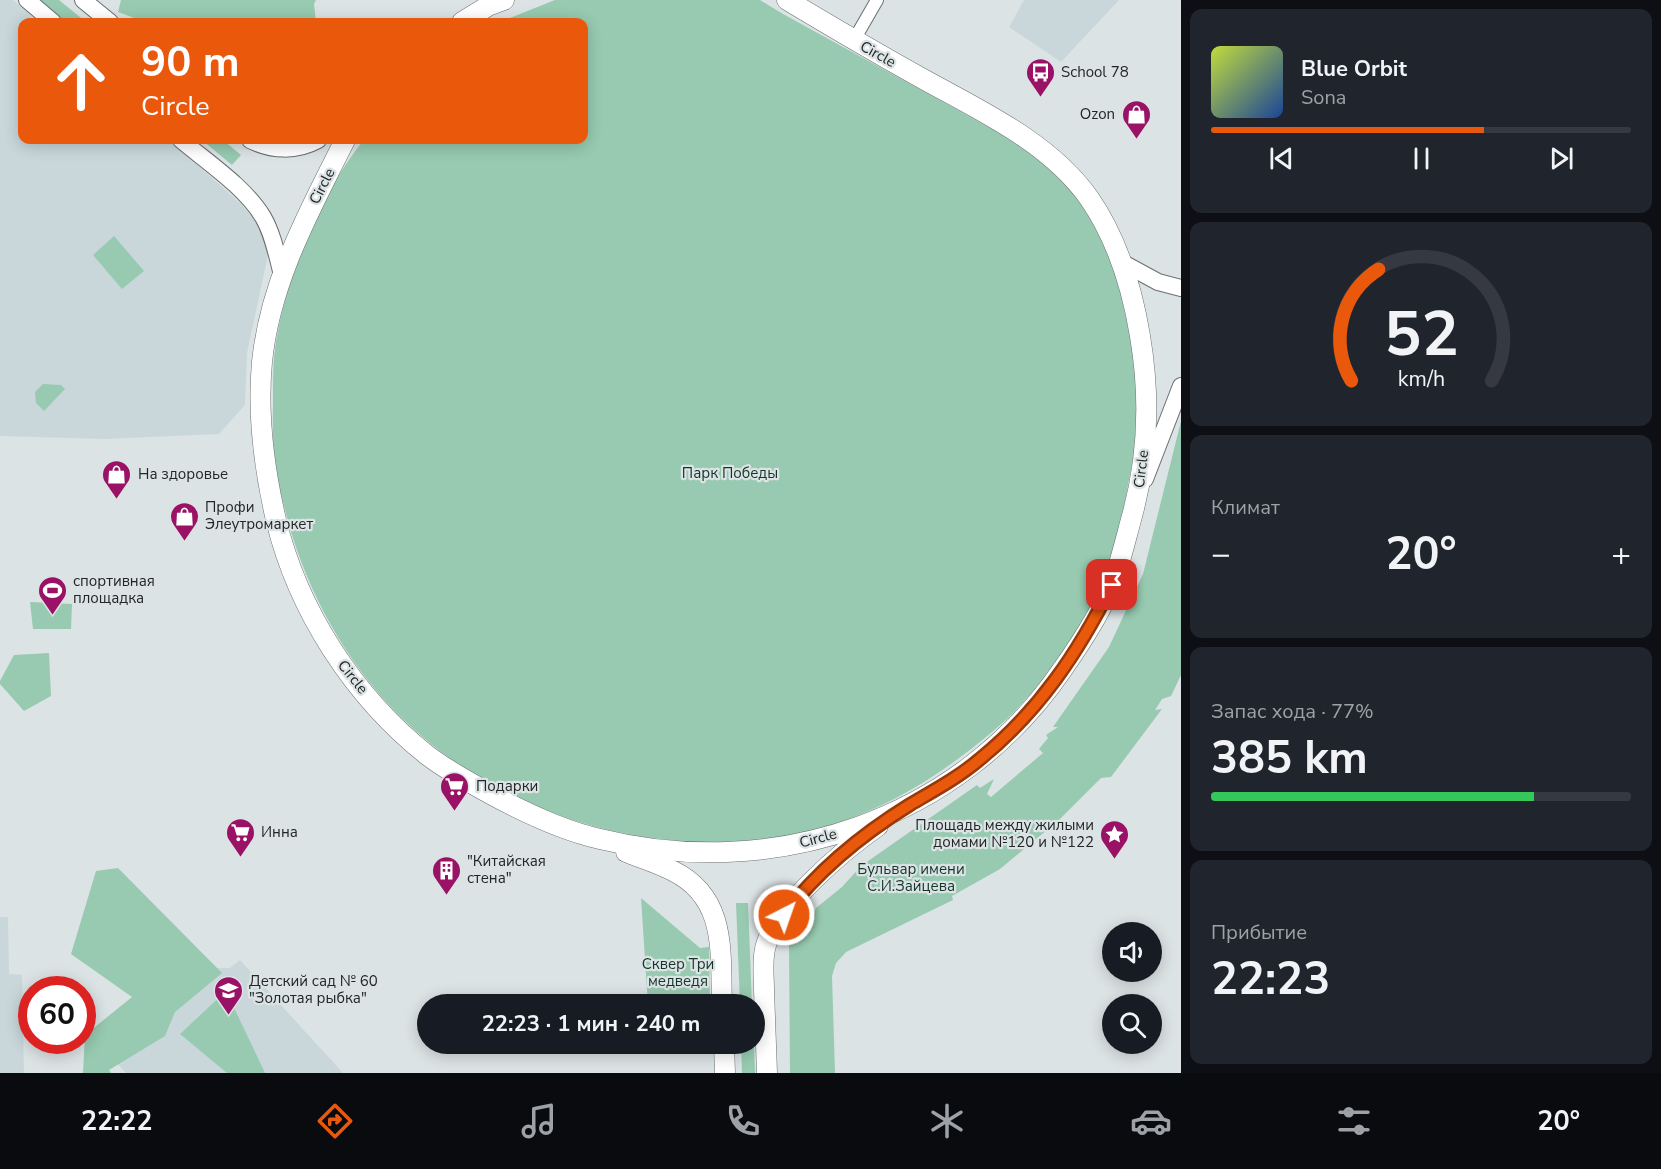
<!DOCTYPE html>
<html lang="ru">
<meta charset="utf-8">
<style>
:root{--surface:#171b24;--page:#20242c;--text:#f1f3f6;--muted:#9ea1a6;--line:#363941;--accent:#ea580c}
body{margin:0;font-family:"Nunito Sans",sans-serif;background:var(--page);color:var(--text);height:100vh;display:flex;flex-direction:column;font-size:22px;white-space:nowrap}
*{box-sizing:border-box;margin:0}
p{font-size:20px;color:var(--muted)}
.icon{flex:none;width:33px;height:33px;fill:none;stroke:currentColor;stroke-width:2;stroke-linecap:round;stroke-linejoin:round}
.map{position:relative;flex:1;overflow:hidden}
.sheet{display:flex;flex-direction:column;gap:9px;padding:9px;background:#0d0f14;width:480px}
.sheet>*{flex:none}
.banner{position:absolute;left:18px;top:18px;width:570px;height:126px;border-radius:12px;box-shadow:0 3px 15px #0003;background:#ea580c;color:#fff;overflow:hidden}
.controls{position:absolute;left:1102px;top:922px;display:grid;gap:12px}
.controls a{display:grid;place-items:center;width:60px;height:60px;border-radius:50%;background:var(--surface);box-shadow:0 3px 15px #0003;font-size:30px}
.speed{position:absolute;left:18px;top:976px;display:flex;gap:12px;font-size:30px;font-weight:700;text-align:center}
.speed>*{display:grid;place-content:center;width:78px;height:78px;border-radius:50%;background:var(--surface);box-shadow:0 3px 15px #0003;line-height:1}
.speed .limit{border:9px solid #d22;background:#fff;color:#111}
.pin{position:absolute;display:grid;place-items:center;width:51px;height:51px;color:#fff;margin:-26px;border-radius:12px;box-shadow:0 3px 9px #0006}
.me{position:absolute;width:66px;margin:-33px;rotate:41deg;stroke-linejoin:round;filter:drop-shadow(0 0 4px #0008)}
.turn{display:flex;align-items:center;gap:21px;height:126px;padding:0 24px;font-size:27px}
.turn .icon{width:78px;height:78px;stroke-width:2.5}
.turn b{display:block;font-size:42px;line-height:51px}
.big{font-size:45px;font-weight:700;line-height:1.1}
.sheet .card{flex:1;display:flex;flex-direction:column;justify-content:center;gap:9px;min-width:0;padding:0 21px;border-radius:12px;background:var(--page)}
.sheet .dial{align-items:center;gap:0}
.dial svg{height:156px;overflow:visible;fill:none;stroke:var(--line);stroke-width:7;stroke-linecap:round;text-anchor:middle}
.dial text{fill:var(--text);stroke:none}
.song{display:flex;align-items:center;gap:18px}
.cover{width:72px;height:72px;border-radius:9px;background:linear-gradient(135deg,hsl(70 70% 55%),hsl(220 70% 35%))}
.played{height:6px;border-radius:3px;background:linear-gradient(90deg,var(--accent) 65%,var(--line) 65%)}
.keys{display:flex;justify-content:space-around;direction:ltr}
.heat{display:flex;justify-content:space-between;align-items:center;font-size:33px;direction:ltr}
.charge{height:9px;border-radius:4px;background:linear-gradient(90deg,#34c759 77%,var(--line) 0)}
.trip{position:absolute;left:417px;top:994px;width:348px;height:60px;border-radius:30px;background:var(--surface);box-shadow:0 3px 15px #0003;font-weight:700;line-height:60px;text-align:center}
.tabs{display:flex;height:96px;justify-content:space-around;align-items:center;background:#090b0e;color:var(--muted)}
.tabs .icon{width:42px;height:42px}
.tabs .selected{color:var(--accent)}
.tabs b{font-size:27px;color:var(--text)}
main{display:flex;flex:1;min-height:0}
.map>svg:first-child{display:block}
.built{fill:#c9d7db}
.green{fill:#97cab0}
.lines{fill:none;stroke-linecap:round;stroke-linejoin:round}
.street-casing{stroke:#6a6f71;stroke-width:14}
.secondary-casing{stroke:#6a6f71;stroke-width:18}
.primary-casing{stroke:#6a6f71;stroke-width:21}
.street{stroke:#fff;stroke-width:12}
.secondary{stroke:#fff;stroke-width:16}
.primary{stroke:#fff;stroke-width:20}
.route-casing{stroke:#983908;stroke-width:15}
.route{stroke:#ea580c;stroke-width:10}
.labels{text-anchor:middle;stroke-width:4.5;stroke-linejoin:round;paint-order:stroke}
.street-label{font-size:15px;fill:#232626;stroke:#dce3e5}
.poi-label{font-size:15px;fill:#232626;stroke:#dce3e5;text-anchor:start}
.park-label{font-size:15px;fill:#133627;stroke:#dce3e5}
</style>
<main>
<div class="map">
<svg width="1181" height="1073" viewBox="0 0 1181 1073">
<rect width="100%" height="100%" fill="#dce3e5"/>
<!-- built -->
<g class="built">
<path d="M0,0H13L38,22H22V140H170L241,204L253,218L264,237L268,255L247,353L245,405L219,434L105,439L0,436Z"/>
<path d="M1024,0H1119L1061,62L1009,27Z"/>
<path d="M0,917H8L9,974L22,975L24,1073H0Z"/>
<path d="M240,960L343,1073H126L115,1061L216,968H230Z"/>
</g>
<!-- green -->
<g class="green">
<path d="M38,0H59L86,22H64Z"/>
<path d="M121,0H316L314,4L316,22H145L118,12Z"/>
<path d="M555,0H760L783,14L994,130C1030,152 1066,179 1090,215C1112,248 1120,289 1128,327C1132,346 1136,366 1137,386C1138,403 1136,419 1136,436C1135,452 1131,469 1128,485C1124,507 1120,531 1113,553C1091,618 1044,689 992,732C933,782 867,821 791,835C648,862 490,812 390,706C338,650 302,580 284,506C281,493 277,480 275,467C272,444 273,421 273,398C273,384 273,371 274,358C281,287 319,194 364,140H584V22H500Z"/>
<path d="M202,140H223L241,155L232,165Z"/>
<path d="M114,236L144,271L122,289L93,255Z"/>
<path d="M43,384L61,385L65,389L44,411L36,403L35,392Z"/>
<path d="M1181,421V675L1171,696L1162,699L1155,710L1162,709L1111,777L1101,778L1059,820L1000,869L952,896L953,900L846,952L836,963L832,976L835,1073H790L789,945L812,919L816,908L842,887L861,866L977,785L980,788L994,779L987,794L991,797L1043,753L1039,749L1048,738L1046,735L1058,727H1053L1109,647L1143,574Z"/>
<path d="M30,602L72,604L71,629H33Z"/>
<path d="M49,653L51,696L24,711L0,684V681L14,655Z"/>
<path d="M118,868L222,973L175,1012L165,1036L109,1070L111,1073H83L85,1035L132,997L71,954L96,871Z"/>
<path d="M641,898L700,948L709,947L710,1005H648Z"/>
<path d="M736,903H748L752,1005H740Z"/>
<path d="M226,991L265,1073H227L180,1034Z"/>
<path d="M741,1044H754L755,1073H742Z"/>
</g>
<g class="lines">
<defs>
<path id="street" d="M854,40L877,0"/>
<g id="secondary">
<path d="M27,0L53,22"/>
<path d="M83,0L110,22"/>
<path d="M181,140C207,162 245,187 263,217C273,234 277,256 282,275"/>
<path d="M250,140C272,151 296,152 318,140"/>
<path d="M1123,263L1158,282L1181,288"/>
<path d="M1145,479L1181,386"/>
</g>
<g id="primary">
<path d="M462,22L488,6L504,0"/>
<path d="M345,140C310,210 270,281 262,362C257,415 264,468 276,520C298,611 354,697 427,755C445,769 465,780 485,791C521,811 560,830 600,839C775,882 959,820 1062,670C1081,643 1101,613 1113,582C1121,560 1126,538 1132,516C1148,458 1150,395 1140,336C1132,287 1118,240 1089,198C1050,143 983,112 925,80C878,54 832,27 787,0"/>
<path d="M626,852C641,858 658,863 673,871C728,898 720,954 722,1005"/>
<path d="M724,1044L725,1073"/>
<path d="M767,1073C766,1045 765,1018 764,990C764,977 762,962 765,949C773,909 845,849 878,826"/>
</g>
</defs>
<!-- street casing -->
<use href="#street" class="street-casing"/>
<!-- secondary casing -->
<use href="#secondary" class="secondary-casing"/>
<!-- primary casing -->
<use href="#primary" class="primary-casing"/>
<!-- street -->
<use href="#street" class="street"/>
<!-- secondary -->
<use href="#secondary" class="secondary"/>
<!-- primary -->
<use href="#primary" class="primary"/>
</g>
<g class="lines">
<defs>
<path id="route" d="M784,915C818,870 864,833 911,804C935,790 959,777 980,759C1039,711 1078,653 1112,585"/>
</defs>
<!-- route casing -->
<use href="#route" class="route-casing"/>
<!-- route -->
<use href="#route" class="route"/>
</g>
<!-- icons -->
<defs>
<symbol id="bus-pin" viewBox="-11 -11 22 30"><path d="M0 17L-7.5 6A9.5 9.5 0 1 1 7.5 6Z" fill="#9a1265" stroke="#dce3e5"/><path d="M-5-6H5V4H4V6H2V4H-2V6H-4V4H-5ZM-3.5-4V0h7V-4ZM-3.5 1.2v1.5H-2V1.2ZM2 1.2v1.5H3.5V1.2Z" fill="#fff"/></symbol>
<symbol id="shop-pin" viewBox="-11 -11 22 30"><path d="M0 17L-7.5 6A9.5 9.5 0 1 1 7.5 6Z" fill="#9a1265" stroke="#dce3e5"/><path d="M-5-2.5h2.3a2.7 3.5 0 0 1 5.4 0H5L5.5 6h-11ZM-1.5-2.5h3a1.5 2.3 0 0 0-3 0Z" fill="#fff"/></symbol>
<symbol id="stadium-pin" viewBox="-11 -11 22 30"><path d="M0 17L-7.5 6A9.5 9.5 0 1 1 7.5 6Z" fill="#9a1265" stroke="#dce3e5"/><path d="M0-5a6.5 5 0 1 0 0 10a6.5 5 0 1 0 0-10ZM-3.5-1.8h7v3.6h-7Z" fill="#fff"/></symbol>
<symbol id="supermarket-pin" viewBox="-11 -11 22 30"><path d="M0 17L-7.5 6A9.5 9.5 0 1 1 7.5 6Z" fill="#9a1265" stroke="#dce3e5"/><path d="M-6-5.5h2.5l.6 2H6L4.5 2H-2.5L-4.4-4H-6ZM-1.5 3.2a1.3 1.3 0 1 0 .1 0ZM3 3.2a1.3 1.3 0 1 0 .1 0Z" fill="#fff"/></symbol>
<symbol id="sight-pin" viewBox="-11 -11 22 30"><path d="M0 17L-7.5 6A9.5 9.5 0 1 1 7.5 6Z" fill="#9a1265" stroke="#dce3e5"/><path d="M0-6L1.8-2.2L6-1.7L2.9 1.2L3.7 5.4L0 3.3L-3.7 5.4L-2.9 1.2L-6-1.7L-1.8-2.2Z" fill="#fff"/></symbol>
<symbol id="building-pin" viewBox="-11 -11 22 30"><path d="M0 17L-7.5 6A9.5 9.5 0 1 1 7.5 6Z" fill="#9a1265" stroke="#dce3e5"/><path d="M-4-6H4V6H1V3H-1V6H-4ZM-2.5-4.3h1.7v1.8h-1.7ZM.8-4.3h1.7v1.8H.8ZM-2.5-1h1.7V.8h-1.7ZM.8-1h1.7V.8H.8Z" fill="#fff"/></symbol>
<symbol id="school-pin" viewBox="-11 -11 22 30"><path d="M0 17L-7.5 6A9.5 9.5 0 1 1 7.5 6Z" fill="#9a1265" stroke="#dce3e5"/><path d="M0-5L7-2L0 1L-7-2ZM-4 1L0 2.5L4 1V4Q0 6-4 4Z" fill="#fff"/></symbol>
</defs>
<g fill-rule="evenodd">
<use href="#bus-pin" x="1024" y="56" width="33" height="45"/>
<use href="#shop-pin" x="1120" y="98" width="33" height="45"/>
<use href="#shop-pin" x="100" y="458" width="33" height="45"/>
<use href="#shop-pin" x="168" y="500" width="33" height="45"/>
<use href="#stadium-pin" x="36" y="574" width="33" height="45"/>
<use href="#supermarket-pin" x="438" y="770" width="33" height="45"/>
<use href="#supermarket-pin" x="224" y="816" width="33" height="45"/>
<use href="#sight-pin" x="1098" y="818" width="33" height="45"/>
<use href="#building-pin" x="430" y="854" width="33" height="45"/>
<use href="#school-pin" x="212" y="974" width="33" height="45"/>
</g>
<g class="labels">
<!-- street labels -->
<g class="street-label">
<text transform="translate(878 54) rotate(29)" y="5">Circle</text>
<text transform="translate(322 186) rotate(-63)" y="5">Circle</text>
<text transform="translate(1141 469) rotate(-83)" y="5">Circle</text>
<text transform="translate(353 677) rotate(51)" y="5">Circle</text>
<text transform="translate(818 838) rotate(-15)" y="5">Circle</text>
</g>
<!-- poi labels -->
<g class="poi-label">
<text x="1061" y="77">School 78</text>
<text x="1115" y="119" text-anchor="end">Ozon</text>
<text x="138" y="479">На здоровье</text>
<text x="205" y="512">Профи<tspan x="205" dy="17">Элеутромаркет</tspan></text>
<text x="73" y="586">спортивная<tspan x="73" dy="17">площадка</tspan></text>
<text x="476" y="791">Подарки</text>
<text x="1094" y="830" text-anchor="end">Площадь между жилыми<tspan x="1094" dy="17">домами №120 и №122</tspan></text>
<text x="261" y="837">Инна</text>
<text x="467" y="866">"Китайская<tspan x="467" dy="17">стена"</tspan></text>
<text x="249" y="986">Детский сад № 60<tspan x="249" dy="17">"Золотая рыбка"</tspan></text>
</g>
<!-- park labels -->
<g class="park-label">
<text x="730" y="478">Парк Победы</text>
<text x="911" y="874">Бульвар имени<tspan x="911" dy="17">С.И.Зайцева</tspan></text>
<text x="678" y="969">Сквер Три<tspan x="678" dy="17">медведя</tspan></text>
</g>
</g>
</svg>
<div class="controls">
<a><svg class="icon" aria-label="sound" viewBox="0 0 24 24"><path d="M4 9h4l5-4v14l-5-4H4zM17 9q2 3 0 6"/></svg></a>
<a><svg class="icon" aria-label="search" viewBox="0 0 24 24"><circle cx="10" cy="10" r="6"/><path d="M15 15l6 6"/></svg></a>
</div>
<div class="speed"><div class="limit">60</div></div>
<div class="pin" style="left:1112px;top:585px;background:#d93025"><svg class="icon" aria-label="arrive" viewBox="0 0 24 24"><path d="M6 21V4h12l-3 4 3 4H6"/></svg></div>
<svg class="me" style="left:784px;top:915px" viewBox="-20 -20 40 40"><circle r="17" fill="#ea580c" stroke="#fff" stroke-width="3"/><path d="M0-11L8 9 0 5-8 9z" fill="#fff"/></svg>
<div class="trip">22:23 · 1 мин · 240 m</div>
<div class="banner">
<div class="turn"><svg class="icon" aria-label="ahead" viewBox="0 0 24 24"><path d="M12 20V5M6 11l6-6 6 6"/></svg><div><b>90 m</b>Circle</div></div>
</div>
</div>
<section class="sheet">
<div class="card">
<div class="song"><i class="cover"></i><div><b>Blue Orbit</b><p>Sona</p></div></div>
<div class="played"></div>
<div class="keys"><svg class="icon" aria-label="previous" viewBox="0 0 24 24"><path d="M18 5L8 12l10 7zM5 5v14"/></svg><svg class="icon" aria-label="pause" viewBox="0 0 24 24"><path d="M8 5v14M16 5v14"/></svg><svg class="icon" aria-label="next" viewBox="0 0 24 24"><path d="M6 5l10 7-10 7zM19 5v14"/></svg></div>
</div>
<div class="card dial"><svg viewBox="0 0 100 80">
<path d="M14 69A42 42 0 1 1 86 69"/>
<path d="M14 69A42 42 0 0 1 28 12" stroke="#ea580c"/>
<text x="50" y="56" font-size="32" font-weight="700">52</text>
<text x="50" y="72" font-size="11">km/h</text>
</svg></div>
<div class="card"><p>Климат</p>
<div class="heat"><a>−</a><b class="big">20°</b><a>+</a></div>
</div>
<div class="card"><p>Запас хода · 77%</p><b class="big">385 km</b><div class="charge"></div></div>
<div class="card"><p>Прибытие</p><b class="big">22:23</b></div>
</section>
</main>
<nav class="tabs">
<b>22:22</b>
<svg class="icon selected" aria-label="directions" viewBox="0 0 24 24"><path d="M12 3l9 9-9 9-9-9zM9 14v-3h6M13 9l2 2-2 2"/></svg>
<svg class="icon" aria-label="music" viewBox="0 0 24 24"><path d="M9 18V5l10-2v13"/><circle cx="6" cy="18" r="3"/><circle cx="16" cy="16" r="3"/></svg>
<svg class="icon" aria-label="phone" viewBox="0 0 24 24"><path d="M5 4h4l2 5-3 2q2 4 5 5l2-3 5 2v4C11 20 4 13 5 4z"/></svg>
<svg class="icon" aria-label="climate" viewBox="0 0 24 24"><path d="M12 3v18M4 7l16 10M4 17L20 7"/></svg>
<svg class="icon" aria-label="car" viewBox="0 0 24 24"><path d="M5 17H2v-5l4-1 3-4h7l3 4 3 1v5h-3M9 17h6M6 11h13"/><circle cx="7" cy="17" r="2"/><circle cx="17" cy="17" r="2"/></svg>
<svg class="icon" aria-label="filters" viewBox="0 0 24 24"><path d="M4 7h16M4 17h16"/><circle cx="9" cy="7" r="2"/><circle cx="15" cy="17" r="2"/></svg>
<b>20°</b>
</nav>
